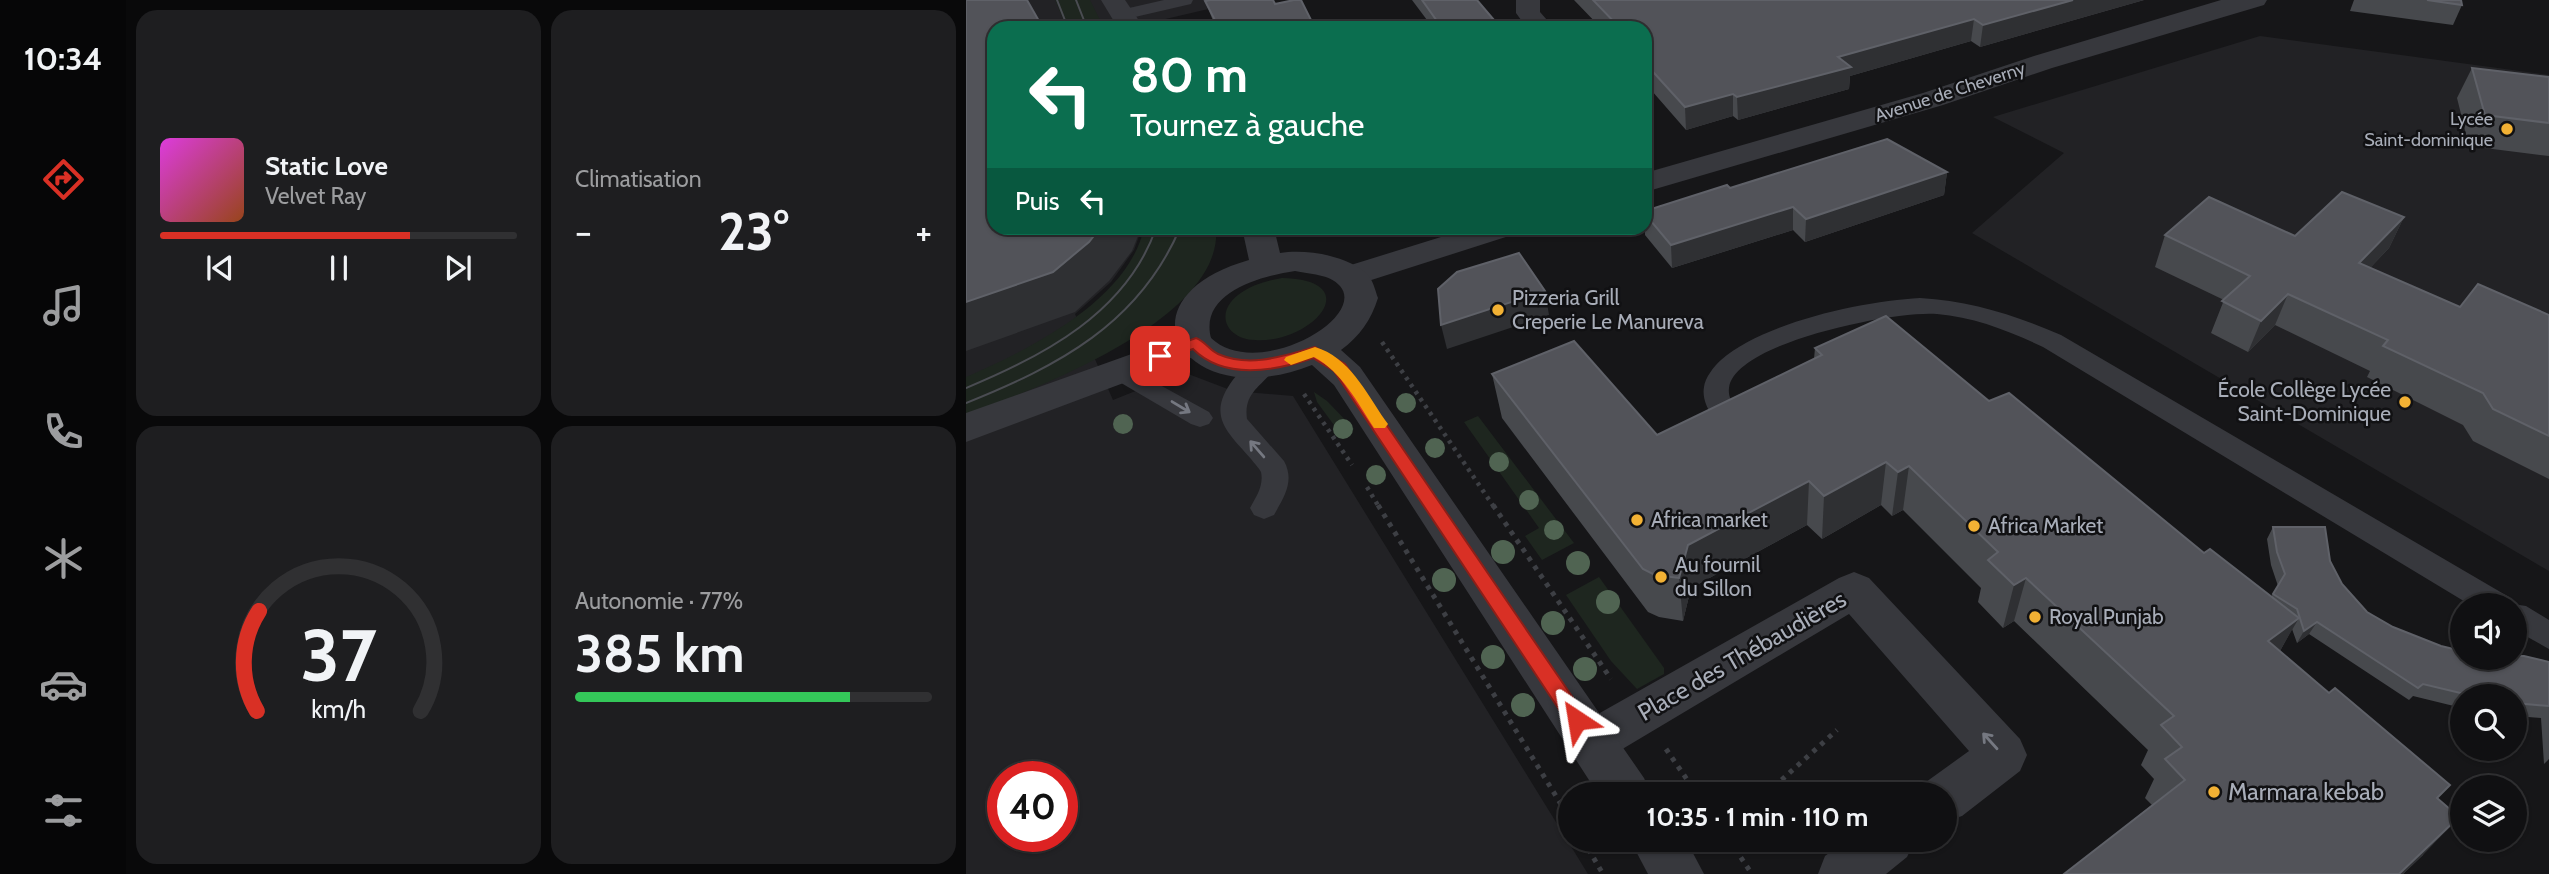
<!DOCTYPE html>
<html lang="fr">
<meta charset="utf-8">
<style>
:root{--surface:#101012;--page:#1e1e20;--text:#f1f3f6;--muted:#9c9d9f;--line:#303032;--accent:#d93025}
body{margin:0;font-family:Cabin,sans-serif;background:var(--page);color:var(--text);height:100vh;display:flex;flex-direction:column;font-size:26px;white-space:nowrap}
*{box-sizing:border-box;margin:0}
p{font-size:23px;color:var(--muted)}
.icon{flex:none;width:38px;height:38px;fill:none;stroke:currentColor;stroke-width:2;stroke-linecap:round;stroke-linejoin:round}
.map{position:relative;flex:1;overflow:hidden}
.side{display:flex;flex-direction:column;gap:10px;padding:10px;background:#09090a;width:840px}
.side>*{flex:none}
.banner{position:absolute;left:21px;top:21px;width:665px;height:214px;border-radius:21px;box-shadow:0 2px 5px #0004,0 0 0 2px var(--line);background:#0b6e4f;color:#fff;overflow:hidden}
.controls{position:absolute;left:1484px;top:593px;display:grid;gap:14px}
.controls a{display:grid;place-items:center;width:77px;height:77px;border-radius:50%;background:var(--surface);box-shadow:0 2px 5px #0004,0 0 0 2px var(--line);font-size:35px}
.speed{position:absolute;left:21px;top:761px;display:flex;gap:14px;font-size:35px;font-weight:700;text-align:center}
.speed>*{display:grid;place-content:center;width:91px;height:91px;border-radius:50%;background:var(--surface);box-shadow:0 2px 5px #0004,0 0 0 2px var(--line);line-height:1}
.speed .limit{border:10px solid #d22;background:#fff;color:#111}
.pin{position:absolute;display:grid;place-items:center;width:60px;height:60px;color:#fff;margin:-30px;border-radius:14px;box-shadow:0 4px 10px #0006}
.me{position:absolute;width:77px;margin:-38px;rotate:327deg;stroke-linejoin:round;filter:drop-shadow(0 0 5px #0008)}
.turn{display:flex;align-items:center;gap:24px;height:147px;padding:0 28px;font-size:32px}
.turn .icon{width:91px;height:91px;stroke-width:2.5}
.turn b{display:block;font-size:49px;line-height:60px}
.then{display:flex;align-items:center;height:66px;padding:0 28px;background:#0003;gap:14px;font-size:26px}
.big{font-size:52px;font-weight:700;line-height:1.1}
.side .tile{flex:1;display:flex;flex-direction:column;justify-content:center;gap:10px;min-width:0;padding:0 24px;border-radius:21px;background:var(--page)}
.side .dial{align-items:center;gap:0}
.dial svg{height:182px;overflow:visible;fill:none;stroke:var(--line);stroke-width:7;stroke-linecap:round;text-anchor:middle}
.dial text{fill:var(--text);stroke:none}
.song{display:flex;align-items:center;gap:21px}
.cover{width:84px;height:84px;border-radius:10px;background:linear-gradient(135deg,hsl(300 70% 55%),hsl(20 70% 35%))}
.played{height:7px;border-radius:4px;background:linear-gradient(90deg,var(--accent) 70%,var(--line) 70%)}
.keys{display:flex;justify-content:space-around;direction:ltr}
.heat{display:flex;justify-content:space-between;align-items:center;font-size:38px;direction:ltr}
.charge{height:10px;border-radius:5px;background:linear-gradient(90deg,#34c759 77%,var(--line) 0)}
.side .tiles{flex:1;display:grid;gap:10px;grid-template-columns:repeat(2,1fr)}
.trip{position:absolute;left:592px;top:782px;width:399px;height:70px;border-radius:35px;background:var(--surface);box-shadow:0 2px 5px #0004,0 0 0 2px var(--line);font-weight:700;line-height:70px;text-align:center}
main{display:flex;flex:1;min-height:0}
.tabs{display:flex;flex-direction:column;width:126px;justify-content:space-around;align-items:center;background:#060607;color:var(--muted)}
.tabs .icon{width:49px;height:49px}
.tabs .on{color:var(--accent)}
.tabs b{font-size:32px;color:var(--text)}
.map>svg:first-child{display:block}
.built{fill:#222225;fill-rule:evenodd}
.green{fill:#1e261f}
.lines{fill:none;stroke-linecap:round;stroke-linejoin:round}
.path-far1{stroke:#3d3f44;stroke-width:4.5;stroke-dasharray:3.5 5;stroke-linecap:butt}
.path{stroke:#3d3f44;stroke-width:5;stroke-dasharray:4.5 6;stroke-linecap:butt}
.service{fill:#37383d;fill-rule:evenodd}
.minor{fill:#37383d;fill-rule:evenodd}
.tertiary{fill:#37383d;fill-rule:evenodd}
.tram{stroke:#4a4c52;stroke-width:2}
.tree{fill:#506452}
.wall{fill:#47494d}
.shaded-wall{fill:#2f3033}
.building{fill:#525359;stroke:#5f6168;stroke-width:2}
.oneway{stroke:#757881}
.route{fill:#d93025;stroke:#8d1f18;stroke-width:2}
.slow{fill:#f59e0b}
.poi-dot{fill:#f2b134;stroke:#111113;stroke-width:2.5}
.labels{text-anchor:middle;stroke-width:5;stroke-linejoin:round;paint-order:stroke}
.far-street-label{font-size:18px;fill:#a8adb8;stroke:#111113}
.far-poi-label{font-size:18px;fill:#a8adb8;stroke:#111113;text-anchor:end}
.poi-label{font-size:21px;fill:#a8adb8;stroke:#111113;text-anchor:start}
.near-street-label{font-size:24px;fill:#a8adb8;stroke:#111113}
.near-poi-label{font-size:24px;fill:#a8adb8;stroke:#111113;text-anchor:start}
</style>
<main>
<nav class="tabs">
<b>10:34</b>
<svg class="icon on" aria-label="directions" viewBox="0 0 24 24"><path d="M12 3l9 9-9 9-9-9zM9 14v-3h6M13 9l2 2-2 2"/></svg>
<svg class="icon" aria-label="music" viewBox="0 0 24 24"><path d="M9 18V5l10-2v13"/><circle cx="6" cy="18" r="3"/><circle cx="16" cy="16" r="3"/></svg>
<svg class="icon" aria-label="phone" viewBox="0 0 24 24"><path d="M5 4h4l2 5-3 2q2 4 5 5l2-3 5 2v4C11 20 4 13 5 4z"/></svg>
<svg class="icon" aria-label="climate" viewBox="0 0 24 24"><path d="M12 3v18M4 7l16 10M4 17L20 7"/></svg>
<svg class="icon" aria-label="car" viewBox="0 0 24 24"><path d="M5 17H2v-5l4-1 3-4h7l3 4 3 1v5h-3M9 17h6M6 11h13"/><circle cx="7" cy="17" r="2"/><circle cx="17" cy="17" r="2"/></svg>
<svg class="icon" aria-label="filters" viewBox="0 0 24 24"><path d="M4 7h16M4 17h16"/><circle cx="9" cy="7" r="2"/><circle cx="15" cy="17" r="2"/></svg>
</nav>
<section class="side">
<div class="tiles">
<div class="tile">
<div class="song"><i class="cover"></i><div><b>Static Love</b><p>Velvet Ray</p></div></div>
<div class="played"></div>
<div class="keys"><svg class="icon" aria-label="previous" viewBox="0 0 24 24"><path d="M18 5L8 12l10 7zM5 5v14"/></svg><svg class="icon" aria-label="pause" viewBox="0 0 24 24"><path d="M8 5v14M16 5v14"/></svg><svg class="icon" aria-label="next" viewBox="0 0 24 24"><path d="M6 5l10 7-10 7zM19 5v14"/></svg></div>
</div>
<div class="tile"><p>Climatisation</p>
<div class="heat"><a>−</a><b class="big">23°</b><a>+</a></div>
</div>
<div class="tile dial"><svg viewBox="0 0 100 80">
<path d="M14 69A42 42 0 1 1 86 69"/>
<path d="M14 69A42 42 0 0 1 15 25" stroke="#d93025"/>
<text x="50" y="56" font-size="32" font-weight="700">37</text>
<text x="50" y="72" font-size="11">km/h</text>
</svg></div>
<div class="tile"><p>Autonomie · 77%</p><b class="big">385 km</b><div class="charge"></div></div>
</div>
</section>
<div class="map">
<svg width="1583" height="874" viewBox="0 0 1583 874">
<rect width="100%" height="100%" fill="#161618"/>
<!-- built -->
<g class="built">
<path d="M0,0H281L161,28H28V228H176L168,250L145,282L109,314L147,400L217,372L267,391L327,396L622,874H0ZM37,777H96V836H37Z"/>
<path d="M1294,36L1583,75V571L1006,233L1098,153L1027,117Z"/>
</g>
<!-- green -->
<g class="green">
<path d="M89,0H124L138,28H101Z"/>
<path d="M178,228H250C258,319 69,389 0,415V377C62,350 162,301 178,228Z"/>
<path d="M316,278C402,280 346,344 289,340C261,339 248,314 272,295C285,285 300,281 316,278Z"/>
<path d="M348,392L361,401L388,429L376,436L351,402Z"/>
<path d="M512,416L608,543L576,560L559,536L573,528L498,422Z"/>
<path d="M633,577L698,668V674L671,689L645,661L600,595Z"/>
</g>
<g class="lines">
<!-- path-far1 -->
<g class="path-far1">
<path d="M416,342L528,507"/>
<path d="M338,394L386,465"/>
<path d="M401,487L413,507"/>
</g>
<!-- path -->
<g class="path">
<path d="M412,505L604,819"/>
<path d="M527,505L645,679"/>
<path d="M700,749L731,794"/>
<path d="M800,794L871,730"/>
<path d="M617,840L637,874"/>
<path d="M763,840L786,874"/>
</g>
<!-- service -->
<g class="service">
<path d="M198,0H227L225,4L156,20L147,15L150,11Z"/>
<path d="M954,298C1004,301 1049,315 1095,335L1543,597L1546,604L1560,606L1583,620V649L1549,630V606H1506L1077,347C1043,331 1008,317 971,314C932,310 768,342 763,388C761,404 776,412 783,424L779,431C758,437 734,408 738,387C739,378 748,366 755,360C798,322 898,301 954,298Z"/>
<path d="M298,358L307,360L310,366C298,386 277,391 281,419L318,461C329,481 318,497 308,515L298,519L288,515L284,508C290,497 298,486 295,472C293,468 288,463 285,459C264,434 241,418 264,384C272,372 284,361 298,358Z"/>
<path d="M154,363L243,412L247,418L243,424L234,427L225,424L145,377L142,371L145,365Z"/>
</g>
<!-- minor -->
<g class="minor">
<path d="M550,0H574V12L588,28H561L550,13Z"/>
<path d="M1255,0H1301L1298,5L1086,68L977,105L679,192V173L957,93L1068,56Z"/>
<path d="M504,228H551L546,235L396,283L384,286L372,283L367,276L372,269Z"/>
<path d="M230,331L243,335L248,343L243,351L0,442V413Z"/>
<path d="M888,572L903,578L1054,739L1061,755L1054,771L996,816L978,822V794H955L960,782L1003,751L883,614L643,757L626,764L609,757L602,742L609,727L873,578Z"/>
<path d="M881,840H949L941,857L920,874H852L859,856Z"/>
</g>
<!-- tertiary -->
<g class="tertiary">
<path d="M135,0H159L178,28H152Z"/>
<path d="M276,228H308L314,253C340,249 379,255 400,273C407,279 409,290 412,298C405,320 394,336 375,350L394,367L678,778L685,794H632L368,385L346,365C218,416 146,299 283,260ZM329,271C343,274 364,274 374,286C402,319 290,381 245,338C233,292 296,276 329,271Z"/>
<path d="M664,840H720L738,874H682Z"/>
</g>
<!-- tram -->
<g class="tram">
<path d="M91,0L102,28"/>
<path d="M110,0L121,28"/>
<path d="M0,388C78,356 161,312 190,228"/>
<path d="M0,403C92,366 173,324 214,228"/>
</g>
</g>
<!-- trees -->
<g class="tree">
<circle cx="440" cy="403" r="10"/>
<circle cx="157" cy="424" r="10"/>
<circle cx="377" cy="429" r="10"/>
<circle cx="469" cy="448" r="10"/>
<circle cx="533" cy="462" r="10"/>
<circle cx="410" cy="475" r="10"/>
<circle cx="563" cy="500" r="10"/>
<circle cx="588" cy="530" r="10"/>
<circle cx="537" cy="552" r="12"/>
<circle cx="612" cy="563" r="12"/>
<circle cx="478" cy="580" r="12"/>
<circle cx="642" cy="602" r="12"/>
<circle cx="587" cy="623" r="12"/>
<circle cx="527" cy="657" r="12"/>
<circle cx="619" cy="669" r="12"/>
<circle cx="557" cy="705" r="12"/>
</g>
<!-- wall -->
<g class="wall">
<path d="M446,0H511L531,28H467Z"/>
<path d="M608,0H1178L1014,47L1005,41L884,76L883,89L772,120L767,116L720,130L679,83V28H635Z"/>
<path d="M1388,0H1495L1496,5L1487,25L1384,11Z"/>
<path d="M239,1L309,4L349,28H250Z"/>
<path d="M1506,68L1583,77V156L1503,146L1491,98Z"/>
<path d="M981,172L978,195L839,242L827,230L706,268L679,235V211L764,188Z"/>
<path d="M1438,217L1423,248L1404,268L1494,307L1583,315V479L1507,441L1497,425L1401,377L1404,371L1309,325L1282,352L1245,333L1258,300L1189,267L1199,235L1329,236Z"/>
<path d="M849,348L1023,401L1238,553L1305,597L1312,586L1305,565L1301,539L1307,527L1364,561L1376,584L1401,612L1427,627L1496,658L1583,662V759L1578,764L1575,718L1549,716V696H1496V708L1447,696L1443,700L1343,634L1331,643L1326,629L1314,651L1472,799L1457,855L1437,874H1098L1186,805L1179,798L1188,779L1175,765L1182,750L1048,621L1037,628L1012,602L1015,588L937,510L926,516L915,505L856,539L841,525L725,588L717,621L693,617L682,612L536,418L526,374L691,435L848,359Z"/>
</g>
<!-- shaded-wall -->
<g class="shaded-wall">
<path d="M1107,0H1178L1014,47L1017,25Z"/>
<path d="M1008,19L1005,41L884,76L883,89L772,120L771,97L872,57Z"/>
<path d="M767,94V116L720,130L719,107Z"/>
<path d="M981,172L978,195L839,242L840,219Z"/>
<path d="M827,207V230L706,268L705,245Z"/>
<path d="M1438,217L1423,248L1379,294L1393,263Z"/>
<path d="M134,228H174V231L166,251L143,281L109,312L0,351V302Z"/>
<path d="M579,291L583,315L481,349L475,325Z"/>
<path d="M1322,294L1309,325L1282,352L1295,321Z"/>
<path d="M920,462L915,505L856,539L858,496Z"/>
<path d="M943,466L937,510L926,516L932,472Z"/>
<path d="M843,481L841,525L725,588L717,621L713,578L722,545Z"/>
<path d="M1060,578L1048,621L1037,628L1048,585Z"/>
<path d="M1333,618L1308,661L1302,641Z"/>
<path d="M1351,622L1343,634L1331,643L1338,631Z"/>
<path d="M1493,817L1457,855L1437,874H1433Z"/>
</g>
<!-- building -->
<g class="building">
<path d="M0,0H61L77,28H28V228H134L123,242L87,272L0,302Z"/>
<path d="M244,0H307L309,4L328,0H335L349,28H253L239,1Z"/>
<path d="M456,0H511L528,20L524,21L531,28H476Z"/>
<path d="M627,0H1107L1017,25L1008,19L872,57L885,67L771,97L767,94L719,107L679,63V28H654Z"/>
<path d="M1461,0H1495L1496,5Z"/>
<path d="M1506,68L1583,77V123L1519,115Z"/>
<path d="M921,139L981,172L840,219L827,207L705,245L679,214V211L761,185L764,188Z"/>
<path d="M1376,192L1438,217L1393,263L1494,307L1512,284L1583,315V436L1527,409L1517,393L1417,346L1422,340L1322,294L1295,321L1256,301L1284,276L1199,235L1243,197L1329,236Z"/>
<path d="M553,253L579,291L475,325L472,289L491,272Z"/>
<path d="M920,316L1023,401L1043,393L1238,553L1244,549L1333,618L1302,641L1363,693L1369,688L1484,785L1471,798L1493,817L1433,874H1098L1219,780L1199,759L1216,747L1195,725L1208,716L1060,578L1048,585L1022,560L1032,552L943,466L932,472L920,462L858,496L843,481L722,545L713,578L689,575L677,569L526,374L608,341L691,435L856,355L849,348Z"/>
<path d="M1307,527H1359L1364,561L1376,584L1401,612L1427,627L1475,646L1496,651V658H1549V656H1558L1583,662V706L1549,703V696H1507L1457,684L1452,688L1351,622L1338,631L1331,609L1307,594L1319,574L1311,552Z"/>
</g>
<!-- one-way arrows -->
<defs><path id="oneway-shaft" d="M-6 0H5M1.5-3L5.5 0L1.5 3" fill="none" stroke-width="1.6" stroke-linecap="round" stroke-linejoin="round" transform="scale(1.75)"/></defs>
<g class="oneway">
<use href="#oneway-shaft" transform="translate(215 407) rotate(31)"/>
<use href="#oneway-shaft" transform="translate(291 449) rotate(-131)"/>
<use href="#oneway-shaft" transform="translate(1024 741) rotate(-132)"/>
</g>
<!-- route -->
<path class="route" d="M230,338C239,341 243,350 252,354C284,368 317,356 349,347L379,364L618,714L621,720L618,726L611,729L604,726L368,371L347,358C309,371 259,381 227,349L194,361L186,356L188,353Z"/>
<!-- slow -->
<path class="slow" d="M349,347C383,357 400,392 419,420L422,424L419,428H408C391,402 376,372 348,357L325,365L318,360L320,357Z"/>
<!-- markers -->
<g class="poi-dot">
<circle cx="1541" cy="129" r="7"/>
<circle cx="532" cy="310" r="7"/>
<circle cx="1439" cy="402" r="7"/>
<circle cx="671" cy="520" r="7"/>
<circle cx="1008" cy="526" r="7"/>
<circle cx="695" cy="577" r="7"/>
<circle cx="1069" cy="617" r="7"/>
<circle cx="1248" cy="792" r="7"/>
</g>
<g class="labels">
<!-- far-street labels -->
<g class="far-street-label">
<text transform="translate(984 92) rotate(-18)" y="6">Avenue de Cheverny</text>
</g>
<!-- far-poi labels -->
<g class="far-poi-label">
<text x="1527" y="125">Lycée<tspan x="1527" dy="21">Saint-dominique</tspan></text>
</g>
<!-- poi labels -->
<g class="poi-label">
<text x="546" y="305">Pizzeria Grill<tspan x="546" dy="24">Creperie Le Manureva</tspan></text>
<text x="1425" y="397" text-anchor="end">École Collège Lycée<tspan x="1425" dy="24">Saint-Dominique</tspan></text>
<text x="685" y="527">Africa market</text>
<text x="1022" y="533">Africa Market</text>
<text x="709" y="572">Au fournil<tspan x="709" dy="24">du Sillon</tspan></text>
<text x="1083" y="624">Royal Punjab</text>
</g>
<!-- near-street labels -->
<g class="near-street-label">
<text transform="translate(776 656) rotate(-30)" y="8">Place des Thébaudières</text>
</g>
<!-- near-poi labels -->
<g class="near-poi-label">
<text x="1262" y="800">Marmara kebab</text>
</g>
</g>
</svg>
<div class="controls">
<a><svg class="icon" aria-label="sound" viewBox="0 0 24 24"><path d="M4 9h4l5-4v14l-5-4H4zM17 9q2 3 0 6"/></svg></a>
<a><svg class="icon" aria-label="search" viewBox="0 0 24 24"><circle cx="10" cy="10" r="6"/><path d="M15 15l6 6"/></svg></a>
<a><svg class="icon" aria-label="layers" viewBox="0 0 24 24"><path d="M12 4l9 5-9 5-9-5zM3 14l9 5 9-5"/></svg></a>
</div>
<div class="speed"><div class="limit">40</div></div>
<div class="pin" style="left:194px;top:356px;background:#d93025"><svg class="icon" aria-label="arrive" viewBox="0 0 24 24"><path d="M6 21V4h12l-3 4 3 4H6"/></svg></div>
<svg class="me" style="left:611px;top:720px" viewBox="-20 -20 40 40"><path d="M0-17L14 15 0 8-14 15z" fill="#d93025" stroke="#fff" stroke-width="4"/></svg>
<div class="trip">10:35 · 1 min · 110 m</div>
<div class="banner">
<div class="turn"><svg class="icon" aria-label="left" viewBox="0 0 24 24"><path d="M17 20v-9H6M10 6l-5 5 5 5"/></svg><div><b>80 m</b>Tournez à gauche</div></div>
<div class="then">Puis<svg class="icon" aria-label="left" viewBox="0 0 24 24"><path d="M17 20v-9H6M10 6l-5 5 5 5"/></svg></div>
</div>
</div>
</main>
